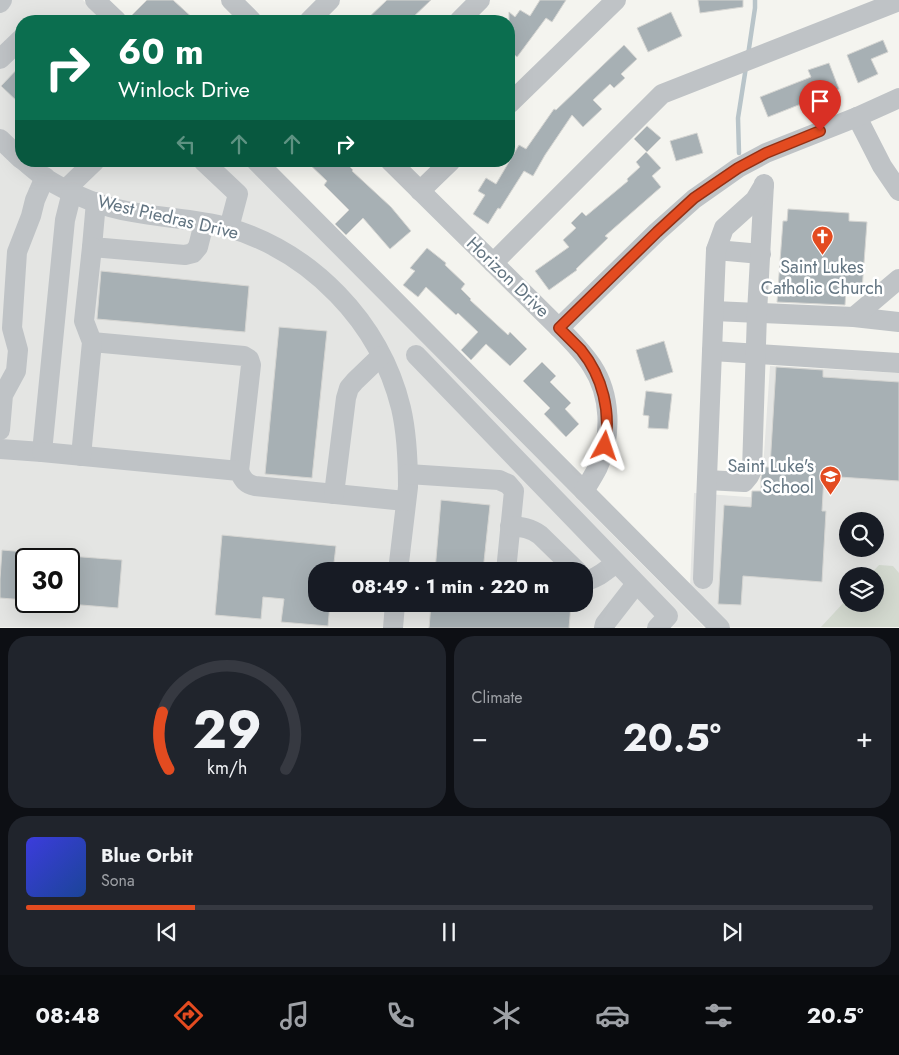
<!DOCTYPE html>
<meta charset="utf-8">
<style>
:root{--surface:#171b24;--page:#20242c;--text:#f1f3f6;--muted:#9ea1a6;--line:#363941;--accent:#e34b20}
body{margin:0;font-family:Jost,sans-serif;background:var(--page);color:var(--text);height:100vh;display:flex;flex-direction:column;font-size:19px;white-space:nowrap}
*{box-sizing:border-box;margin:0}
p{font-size:16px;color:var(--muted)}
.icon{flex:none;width:28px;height:28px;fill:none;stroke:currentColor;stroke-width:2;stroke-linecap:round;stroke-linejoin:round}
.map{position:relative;height:628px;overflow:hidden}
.side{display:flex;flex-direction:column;gap:8px;padding:8px;background:#0d0f14;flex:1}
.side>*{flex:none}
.top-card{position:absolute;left:15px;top:15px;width:500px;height:152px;border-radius:20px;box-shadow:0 5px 20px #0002;background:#0b6e4f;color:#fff;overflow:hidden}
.controls{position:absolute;left:839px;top:512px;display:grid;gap:10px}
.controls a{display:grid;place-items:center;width:45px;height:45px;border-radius:50%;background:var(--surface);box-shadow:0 5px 20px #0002;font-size:25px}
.speed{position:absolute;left:15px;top:548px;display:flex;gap:10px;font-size:25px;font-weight:700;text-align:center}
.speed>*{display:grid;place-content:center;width:65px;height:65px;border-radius:50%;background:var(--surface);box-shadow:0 5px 20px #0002;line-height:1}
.speed .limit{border:2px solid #111;border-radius:8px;background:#fff;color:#111}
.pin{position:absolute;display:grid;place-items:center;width:42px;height:42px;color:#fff;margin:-51px -21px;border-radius:50% 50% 50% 0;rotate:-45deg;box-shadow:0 0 5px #0007}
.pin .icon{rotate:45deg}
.me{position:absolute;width:55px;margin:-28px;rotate:5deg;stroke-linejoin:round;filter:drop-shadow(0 0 4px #0008)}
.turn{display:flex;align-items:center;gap:18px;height:105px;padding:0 20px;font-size:22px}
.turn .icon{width:65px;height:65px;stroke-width:2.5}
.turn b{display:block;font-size:35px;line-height:42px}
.lanes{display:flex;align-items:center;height:48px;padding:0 20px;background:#0003;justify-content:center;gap:25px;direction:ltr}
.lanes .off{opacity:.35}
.big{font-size:38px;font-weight:700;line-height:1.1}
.side .widget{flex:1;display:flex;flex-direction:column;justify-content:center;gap:8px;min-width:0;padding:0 18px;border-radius:20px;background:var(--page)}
.side .dial{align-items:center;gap:0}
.dial svg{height:130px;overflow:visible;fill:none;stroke:var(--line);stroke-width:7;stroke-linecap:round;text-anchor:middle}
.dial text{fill:var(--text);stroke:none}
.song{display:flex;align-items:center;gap:15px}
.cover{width:60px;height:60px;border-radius:8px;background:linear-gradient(135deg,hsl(240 70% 55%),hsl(220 70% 35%))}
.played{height:5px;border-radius:2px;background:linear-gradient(90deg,var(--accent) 20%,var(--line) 20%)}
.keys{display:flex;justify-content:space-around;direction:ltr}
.heat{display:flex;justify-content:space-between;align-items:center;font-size:28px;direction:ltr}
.side .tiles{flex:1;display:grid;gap:8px;grid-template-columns:1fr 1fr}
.widget:last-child{grid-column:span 2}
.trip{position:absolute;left:308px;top:562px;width:285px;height:50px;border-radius:20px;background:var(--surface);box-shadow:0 5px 20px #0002;font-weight:700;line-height:50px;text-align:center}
.tabs{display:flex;height:80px;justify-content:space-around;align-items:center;background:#090b0e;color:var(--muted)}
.tabs .icon{width:35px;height:35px}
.tabs .current{color:var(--accent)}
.tabs b{font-size:22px;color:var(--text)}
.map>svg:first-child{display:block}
.built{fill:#e4e5e3;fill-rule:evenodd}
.green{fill:#d3d9cf}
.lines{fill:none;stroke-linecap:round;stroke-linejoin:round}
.stream{stroke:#b8c4c9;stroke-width:4.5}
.building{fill:#a7b0b4;stroke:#d5d5d2}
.minor{stroke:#bfc3c6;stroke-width:20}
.route-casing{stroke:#943115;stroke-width:12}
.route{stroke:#e34b20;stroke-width:9}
.labels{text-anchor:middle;stroke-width:5;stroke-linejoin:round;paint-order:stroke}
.street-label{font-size:18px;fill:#627481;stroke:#fff}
.poi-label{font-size:18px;fill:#627481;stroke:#fff}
</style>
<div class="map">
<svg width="899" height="628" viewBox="0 0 899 628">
<rect width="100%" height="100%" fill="#f4f4ef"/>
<!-- built -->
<g class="built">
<path d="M0,0H83L104,21H21V161H243L704,627H0ZM26,559H69V601H26ZM316,571H584V604H316Z"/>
<path d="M770,366L899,373V627H730L690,587L694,493L761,498ZM848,521H875V549H848ZM848,576H875V604H848Z"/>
</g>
<!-- green -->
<path class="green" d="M879,565L893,566L899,573V627H821L847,599L848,604H875V576H869Z"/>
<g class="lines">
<!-- stream -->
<g class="stream">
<path d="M748,55L755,8V0"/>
<path d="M739,153L738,118L746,67"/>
</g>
</g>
<!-- building -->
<g class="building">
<path d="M147,0H173L196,21H129L128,19Z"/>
<path d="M387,0H431L409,21H365Z"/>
<path d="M540,0H566L552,22L546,18L517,57L509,50V12L515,17L520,10L530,16Z"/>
<path d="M698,0H743V7L700,13Z"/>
<path d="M671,12L682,36L648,52L637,28Z"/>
<path d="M883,40L888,52L871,59L878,74L858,83L847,55Z"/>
<path d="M624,45L637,59L621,74L625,78L614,88L610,84L593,100L602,109L583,127L572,115L545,155L533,176L524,171L500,209L498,208L488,224L473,214L485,195L478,191L486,178L496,184L519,145L526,149L554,109L556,110Z"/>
<path d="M829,63L839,89L801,102V104L768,117L760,97L811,77L808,70Z"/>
<path d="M21,65V105L1,86Z"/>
<path d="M647,126L661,138L647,152L634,139Z"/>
<path d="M697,133L703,153L676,161L670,141Z"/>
<path d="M646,152L661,168L652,176L661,187L605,236L608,238L576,269L577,270L549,290L535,271L569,247L563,240L576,228L571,223L582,212L586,216L628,181L627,179L640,167L636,162Z"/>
<path d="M306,161H344L353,170L352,171L391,207L411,231L390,249L363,218L346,235L335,224L349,210L324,185L327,181Z"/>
<path d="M788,209L849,213V221L867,222L862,290L846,289L845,305L777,302L783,221H787Z"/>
<path d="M427,248L446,263L445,265L465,284L461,289L471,299L470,300L508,335L510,332L527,349L510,366L486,344L471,360L461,350L478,332L458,313L456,315L426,287L418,297L403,285L415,271L410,268Z"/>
<path d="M101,271L249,286L245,332L97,319Z"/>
<path d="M279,327L327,331L312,478L265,474Z"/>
<path d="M664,341L673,372L645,381L636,350Z"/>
<path d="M542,362L556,376L550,382L571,403L565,409L579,424L566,437L544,414L550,408L523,381Z"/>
<path d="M776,367L823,370V377L899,382V481L824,476L822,511H826L822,582L743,576L741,605L718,604L724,505L751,507L752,491H761V478L764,467H770Z"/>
<path d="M646,391L672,394L668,429L648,428L649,416L643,415Z"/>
<path d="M441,500L490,505L483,571H435Z"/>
<path d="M222,535L336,546L333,571H316V604H330L328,626L281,622L284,599L263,597L261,619L215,615Z"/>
<path d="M2,550L26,552V600L0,598V579Z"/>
<path d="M69,556L122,560L118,608L69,604Z"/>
<path d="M431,604H559L571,605L569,628H429Z"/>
</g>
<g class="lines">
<!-- minor -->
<g class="minor">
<path d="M95,0L117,21"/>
<path d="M231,0L252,21"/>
<path d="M0,3L2,0"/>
<path d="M309,21L330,0"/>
<path d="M459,21L480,0"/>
<path d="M0,59L21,39"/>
<path d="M509,104L616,0"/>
<path d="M857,117L882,166L899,191"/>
<path d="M0,139L21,159"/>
<path d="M24,161C31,167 38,173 45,178C71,194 102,207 132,212C163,218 195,219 226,227C311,251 380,322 401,408C407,434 408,461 408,487L398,571"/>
<path d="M203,161L238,194L229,228"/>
<path d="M256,161L720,628"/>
<path d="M390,161L559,328C571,340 583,352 592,366C611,395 612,436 598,467C594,475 589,483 584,491"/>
<path d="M66,189L95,161"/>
<path d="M420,191L451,161"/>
<path d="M96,202L92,247L185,255L193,253L198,247L204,223"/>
<path d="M716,250L761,254"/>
<path d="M493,263L662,94L899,1"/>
<path d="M714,311L854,317L899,322"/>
<path d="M854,317L899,279"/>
<path d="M559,328L657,232L694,199L738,168L766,153L857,117L899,98"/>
<path d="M92,342L244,356L249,359L251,365L239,471"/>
<path d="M712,351L899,363"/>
<path d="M416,355L668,616L657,628"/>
<path d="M0,430L3,395L16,371L18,350L12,328L17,252L31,216L35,200L45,177"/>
<path d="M0,449L42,452L65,220L72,192"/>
<path d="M42,452L239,471C243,480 246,484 255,486L405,501"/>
<path d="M81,456L92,342L84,321L92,247"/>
<path d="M408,474L499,480L508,484L514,491L506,571"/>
<path d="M707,480L744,482L749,476L752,470L757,313L764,184"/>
<path d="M334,494L346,398L349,388L355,381L381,356"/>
<path d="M510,526C522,527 531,528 540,535L577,571"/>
<path d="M703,579L716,250L724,228L755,200L764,185"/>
<path d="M584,581C596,580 606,570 616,563"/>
<path d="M393,628L395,604"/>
<path d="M604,628L605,624L636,584"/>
</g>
</g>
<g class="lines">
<defs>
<path id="route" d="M605,446C611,412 603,377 581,350C574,343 566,335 559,328L657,232L694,198L738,168L766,153L820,131"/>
</defs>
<!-- route casing -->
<use href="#route" class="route-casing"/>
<!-- route -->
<use href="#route" class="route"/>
</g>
<!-- icons -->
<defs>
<symbol id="church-pin" viewBox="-11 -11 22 30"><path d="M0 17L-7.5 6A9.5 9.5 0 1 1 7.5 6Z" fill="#e34b20" stroke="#fff"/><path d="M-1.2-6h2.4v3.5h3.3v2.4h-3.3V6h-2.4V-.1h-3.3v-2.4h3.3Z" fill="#fff"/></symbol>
<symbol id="school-pin" viewBox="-11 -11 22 30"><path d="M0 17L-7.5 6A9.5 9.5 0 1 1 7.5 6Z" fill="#e34b20" stroke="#fff"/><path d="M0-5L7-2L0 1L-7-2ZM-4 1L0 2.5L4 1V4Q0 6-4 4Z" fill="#fff"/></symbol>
</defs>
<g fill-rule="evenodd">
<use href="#church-pin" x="810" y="224" width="25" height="34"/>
<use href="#school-pin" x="818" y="464" width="25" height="34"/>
</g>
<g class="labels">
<!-- street labels -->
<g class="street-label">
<text transform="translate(168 217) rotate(13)" y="6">West Piedras Drive</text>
<text transform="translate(508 277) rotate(44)" y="6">Horizon Drive</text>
</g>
<!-- poi labels -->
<g class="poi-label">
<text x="822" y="273">Saint Lukes<tspan x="822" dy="21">Catholic Church</tspan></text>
<text x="814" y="472" text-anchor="end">Saint Luke's<tspan x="814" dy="21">School</tspan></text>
</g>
</g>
</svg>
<div class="controls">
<a><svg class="icon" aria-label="search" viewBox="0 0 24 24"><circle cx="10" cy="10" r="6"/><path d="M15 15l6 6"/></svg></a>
<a><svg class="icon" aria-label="layers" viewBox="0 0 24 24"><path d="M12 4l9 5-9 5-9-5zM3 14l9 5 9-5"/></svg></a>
</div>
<div class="speed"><div class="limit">30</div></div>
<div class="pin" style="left:820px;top:131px;background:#d93025"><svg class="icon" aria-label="arrive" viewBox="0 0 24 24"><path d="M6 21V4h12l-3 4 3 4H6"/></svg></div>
<svg class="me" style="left:605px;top:446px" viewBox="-20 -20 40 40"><path d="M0-17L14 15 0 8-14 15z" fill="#e34b20" stroke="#fff" stroke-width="4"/></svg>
<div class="trip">08:49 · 1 min · 220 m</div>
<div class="top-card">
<div class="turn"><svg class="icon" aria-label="right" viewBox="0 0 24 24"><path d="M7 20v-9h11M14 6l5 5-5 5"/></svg><div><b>60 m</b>Winlock Drive</div></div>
<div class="lanes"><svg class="icon off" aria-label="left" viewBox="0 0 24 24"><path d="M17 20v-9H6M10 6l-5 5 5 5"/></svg><svg class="icon off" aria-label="ahead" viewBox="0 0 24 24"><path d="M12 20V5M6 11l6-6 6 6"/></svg><svg class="icon off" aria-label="ahead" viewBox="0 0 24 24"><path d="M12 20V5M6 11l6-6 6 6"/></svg><svg class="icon" aria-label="right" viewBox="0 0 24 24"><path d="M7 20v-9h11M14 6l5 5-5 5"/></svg></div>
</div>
</div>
<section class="side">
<div class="tiles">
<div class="widget dial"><svg viewBox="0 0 100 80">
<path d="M14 69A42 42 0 1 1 86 69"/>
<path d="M14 69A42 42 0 0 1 10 34" stroke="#e34b20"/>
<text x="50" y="56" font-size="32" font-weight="700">29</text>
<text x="50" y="72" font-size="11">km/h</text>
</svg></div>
<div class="widget"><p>Climate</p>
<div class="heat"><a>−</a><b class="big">20.5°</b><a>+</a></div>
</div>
<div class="widget">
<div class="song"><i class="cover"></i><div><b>Blue Orbit</b><p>Sona</p></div></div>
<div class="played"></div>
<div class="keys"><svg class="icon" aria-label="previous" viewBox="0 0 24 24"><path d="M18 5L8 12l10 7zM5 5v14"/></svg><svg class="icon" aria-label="pause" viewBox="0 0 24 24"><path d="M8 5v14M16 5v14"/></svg><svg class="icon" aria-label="next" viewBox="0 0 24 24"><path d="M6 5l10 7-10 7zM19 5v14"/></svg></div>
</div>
</div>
</section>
<nav class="tabs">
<b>08:48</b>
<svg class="icon current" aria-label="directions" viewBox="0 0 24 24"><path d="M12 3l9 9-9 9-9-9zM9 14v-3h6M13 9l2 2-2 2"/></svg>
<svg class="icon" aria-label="music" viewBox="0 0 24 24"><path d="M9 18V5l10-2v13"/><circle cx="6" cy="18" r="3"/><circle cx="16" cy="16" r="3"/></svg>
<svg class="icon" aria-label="phone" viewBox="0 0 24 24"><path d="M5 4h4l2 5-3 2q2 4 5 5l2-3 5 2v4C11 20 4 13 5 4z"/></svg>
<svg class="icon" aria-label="climate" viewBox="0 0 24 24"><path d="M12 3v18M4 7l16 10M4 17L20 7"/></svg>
<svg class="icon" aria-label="car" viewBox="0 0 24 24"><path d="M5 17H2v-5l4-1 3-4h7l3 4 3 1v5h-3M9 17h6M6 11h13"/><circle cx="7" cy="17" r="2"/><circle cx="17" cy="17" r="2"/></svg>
<svg class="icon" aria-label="filters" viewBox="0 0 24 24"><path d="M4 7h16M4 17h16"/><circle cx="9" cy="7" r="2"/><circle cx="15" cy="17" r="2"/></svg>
<b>20.5°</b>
</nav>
